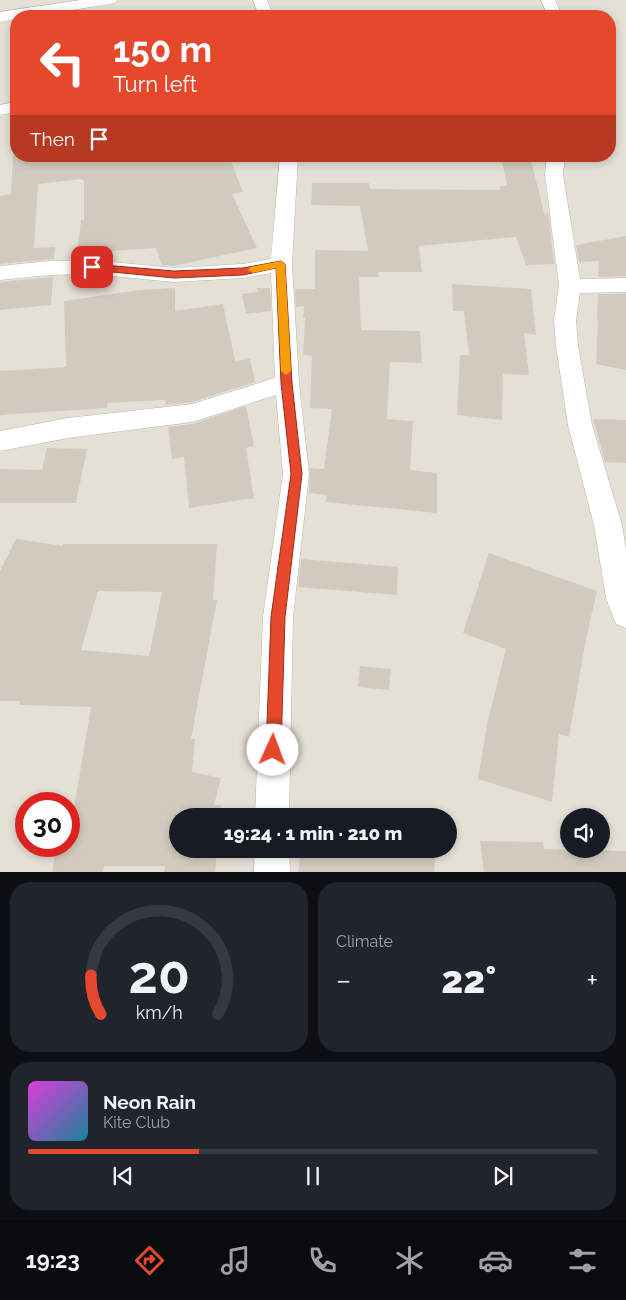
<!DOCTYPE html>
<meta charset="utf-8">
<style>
:root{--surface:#171b24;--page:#20242c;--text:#f1f3f6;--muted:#9ea1a6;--line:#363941;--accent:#e5482b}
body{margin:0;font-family:Raleway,sans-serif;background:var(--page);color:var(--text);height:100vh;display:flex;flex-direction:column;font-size:19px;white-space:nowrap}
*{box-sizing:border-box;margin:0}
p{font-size:16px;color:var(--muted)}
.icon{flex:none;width:28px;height:28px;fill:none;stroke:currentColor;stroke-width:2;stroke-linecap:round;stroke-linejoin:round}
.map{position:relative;height:872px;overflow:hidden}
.drawer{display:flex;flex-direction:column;gap:10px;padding:10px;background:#0d0f14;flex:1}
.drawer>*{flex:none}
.top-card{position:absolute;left:10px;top:10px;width:606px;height:152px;border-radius:20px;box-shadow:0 2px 8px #0003;background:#e5482b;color:#fff;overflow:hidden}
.fabs{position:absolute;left:560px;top:808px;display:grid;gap:10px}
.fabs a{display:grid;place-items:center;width:50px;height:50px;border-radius:50%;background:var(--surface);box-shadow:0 2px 8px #0003;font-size:25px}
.speed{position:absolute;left:15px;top:792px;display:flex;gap:10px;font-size:25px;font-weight:700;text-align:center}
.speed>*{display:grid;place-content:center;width:65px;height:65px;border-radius:50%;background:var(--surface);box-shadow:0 2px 8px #0003;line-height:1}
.speed .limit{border:8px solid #d22;background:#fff;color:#111}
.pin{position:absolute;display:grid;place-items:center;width:42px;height:42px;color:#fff;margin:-21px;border-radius:10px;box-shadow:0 2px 8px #0006}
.me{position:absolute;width:55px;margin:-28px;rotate:2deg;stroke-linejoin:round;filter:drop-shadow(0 0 4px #0008)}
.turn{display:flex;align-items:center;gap:18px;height:105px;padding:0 20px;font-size:22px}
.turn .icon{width:65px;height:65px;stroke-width:2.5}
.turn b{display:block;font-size:35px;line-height:42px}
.then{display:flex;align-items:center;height:48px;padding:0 20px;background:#0003;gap:10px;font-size:19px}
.big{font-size:38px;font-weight:800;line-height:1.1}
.drawer .widget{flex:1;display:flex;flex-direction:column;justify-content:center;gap:8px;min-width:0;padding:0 18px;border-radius:20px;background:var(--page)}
.drawer .dial{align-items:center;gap:0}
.dial svg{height:130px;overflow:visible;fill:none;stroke:var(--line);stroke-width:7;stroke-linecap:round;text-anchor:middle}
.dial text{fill:var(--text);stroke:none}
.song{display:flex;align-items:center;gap:15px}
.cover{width:60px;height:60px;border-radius:8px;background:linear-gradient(135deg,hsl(300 70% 55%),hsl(190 70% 35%))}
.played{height:5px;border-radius:2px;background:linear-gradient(90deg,var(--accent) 30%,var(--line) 30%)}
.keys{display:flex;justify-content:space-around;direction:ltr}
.heat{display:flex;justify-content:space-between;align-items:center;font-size:28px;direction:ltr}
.drawer .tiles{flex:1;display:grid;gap:10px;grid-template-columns:1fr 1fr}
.widget:last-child{grid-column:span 2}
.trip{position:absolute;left:169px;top:808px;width:288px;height:50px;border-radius:25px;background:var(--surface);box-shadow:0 2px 8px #0003;font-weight:800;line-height:50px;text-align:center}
.tabs{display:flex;height:80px;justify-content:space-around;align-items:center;background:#090b0e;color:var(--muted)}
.tabs .icon{width:35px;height:35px}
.tabs .on{color:var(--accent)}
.tabs b{font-size:22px;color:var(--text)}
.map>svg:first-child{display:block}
.residential{fill:#e5e0d6;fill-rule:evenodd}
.building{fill:#d2cabe;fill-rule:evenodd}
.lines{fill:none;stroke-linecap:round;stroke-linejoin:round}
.minor-casing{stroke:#bcb6ab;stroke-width:1}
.minor{fill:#fff;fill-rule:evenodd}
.route{fill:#e5482b;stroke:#952f1c}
.slow{fill:#f59e0b}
</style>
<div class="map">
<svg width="626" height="873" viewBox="0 0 626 873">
<rect width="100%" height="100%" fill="#f2efe7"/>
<!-- residential -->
<path class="residential" d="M0,0H626V872L0,873ZM16,16H610V156H16ZM26,804H69V846H26ZM178,816H448V849H178ZM569,816H601V849H569Z"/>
<!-- building -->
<g class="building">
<path d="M13,156H63V162L146,156H229L243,192L232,194L257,248L173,266L162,265L156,248L77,253L81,220H84V181L82,179L38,184L34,248L55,247L54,259L0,264V196L11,194Z"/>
<path d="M502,161H531L545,216L548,211L554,264L526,265L516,237L419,246L422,272H378L379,277H359L361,330L420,331L422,363L390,362L387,419L413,421L410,470L437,473V513L326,502L327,495L309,493L310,468L324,469L332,409L310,408L312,356L303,355L305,318H303L304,306L296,307L295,289H315V250L368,251L360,206L311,205L312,183H369L370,189L500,190V186H507Z"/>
<path d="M626,236V276L598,277L599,261L579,262L576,245Z"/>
<path d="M53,277L51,305L0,310V282Z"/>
<path d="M452,284L531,289L536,335L524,333L529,375L503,374L502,420L457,415L460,355H469L464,311H453Z"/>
<path d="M175,288V311L223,304L235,361L250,359L255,382L192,402L166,405L165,400L107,403V408L0,415V371L66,367L64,301L139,290Z"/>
<path d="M257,288H270L271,311L246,314L242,294L258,292Z"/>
<path d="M598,294H626V370L596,364L598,322L597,321Z"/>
<path d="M246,406L254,446L246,448L254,498L189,508L184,457L172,459L168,427L193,424Z"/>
<path d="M593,419L626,420V463L605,462Z"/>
<path d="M47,448L87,449L76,503H0V469L42,470Z"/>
<path d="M16,539L63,546V544H217L213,600H217L191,739H195L192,772L221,778L214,805H221L220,816H178V849H217L215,873H164L165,866H104L103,873H52L56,846H69V808H74L91,707L19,705L20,701H0V571ZM98,591L162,592L149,656L81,650Z"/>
<path d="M489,553L597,591L586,639L569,737L559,734L552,802L478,779L487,724L506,649L463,633Z"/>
<path d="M301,559L398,567L397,595L298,587Z"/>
<path d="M360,666L391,669L389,690L358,687Z"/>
<path d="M307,808L355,816H306Z"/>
<path d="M480,841L543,842L544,849L626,851V873H484Z"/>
<path d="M301,849H436L434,873H298Z"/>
</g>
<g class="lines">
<defs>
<g id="minor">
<path d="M81,0H117L115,3L110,4L34,16H16V19L0,22V12Z"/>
<path d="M253,0H267L273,16H259Z"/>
<path d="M541,0H555L562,16H548Z"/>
<path d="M16,102V112L0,115V105Z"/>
<path d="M280,156H298L292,264L299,383L309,474L293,617L289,816H255L263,617L283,474L276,395L192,422L68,438L0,451V431L68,418L192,404L275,378L271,273L243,278L174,282L92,274L49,275L0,280V266L49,261L92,260L174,268L243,264L271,259Z"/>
<path d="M547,156H565L563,175L580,279L626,278V292L580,293L576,320L578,346L592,425L622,525L626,550V628L616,624L606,598L594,525L568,425L556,346L554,320L559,286L545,175Z"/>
<path d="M255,849H289L290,873H254Z"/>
</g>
</defs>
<!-- minor casing -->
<use href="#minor" class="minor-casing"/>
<!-- minor -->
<use href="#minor" class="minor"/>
</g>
<!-- route -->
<path class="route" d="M281,261L285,264L292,383L302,474L285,617L281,750L279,755L273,757L268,755L266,750L271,617L291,474L281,383L276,268L243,275L174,278L92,270L87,267L92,264L174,271L243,268Z"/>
<!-- slow -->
<path class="slow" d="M281,261L285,264L291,371L286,375L281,371L276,268L253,273L248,270L250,267Z"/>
</svg>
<div class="fabs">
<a><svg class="icon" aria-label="sound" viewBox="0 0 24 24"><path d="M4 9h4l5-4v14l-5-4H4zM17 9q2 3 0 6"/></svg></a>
</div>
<div class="speed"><div class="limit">30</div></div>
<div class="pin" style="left:92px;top:267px;background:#d93025"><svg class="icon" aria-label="arrive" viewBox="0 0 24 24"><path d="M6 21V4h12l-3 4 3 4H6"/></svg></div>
<svg class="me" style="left:273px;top:750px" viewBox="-20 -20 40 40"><circle r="19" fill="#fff"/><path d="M0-13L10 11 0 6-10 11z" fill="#e5482b"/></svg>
<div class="trip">19:24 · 1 min · 210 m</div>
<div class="top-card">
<div class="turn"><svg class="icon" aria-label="left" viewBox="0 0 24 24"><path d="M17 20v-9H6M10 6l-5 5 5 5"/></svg><div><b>150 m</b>Turn left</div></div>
<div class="then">Then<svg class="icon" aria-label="arrive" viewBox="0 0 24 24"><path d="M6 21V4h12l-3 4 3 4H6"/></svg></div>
</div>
</div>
<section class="drawer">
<div class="tiles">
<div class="widget dial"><svg viewBox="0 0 100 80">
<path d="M14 69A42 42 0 1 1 86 69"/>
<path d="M14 69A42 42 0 0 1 8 45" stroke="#e5482b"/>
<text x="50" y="56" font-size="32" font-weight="700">20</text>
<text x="50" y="72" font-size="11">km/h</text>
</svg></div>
<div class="widget"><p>Climate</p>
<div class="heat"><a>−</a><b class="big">22°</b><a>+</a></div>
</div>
<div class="widget">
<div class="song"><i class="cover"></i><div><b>Neon Rain</b><p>Kite Club</p></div></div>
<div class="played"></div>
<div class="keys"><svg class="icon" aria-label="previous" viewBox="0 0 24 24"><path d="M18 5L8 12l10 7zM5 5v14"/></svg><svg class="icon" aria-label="pause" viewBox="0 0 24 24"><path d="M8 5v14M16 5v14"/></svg><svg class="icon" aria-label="next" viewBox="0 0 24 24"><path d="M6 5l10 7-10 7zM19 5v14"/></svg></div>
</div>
</div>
</section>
<nav class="tabs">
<b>19:23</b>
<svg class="icon on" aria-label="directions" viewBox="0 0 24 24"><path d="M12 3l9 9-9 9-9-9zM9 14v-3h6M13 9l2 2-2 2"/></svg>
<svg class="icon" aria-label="music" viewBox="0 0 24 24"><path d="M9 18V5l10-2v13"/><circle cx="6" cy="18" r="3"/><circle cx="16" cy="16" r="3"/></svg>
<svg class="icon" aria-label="phone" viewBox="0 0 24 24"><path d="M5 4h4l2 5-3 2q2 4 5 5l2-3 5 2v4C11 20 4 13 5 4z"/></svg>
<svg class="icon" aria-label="climate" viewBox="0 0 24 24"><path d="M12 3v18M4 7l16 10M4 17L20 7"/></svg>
<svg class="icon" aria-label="car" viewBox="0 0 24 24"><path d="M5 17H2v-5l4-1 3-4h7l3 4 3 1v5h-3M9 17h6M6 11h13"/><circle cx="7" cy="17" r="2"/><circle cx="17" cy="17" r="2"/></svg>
<svg class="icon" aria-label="filters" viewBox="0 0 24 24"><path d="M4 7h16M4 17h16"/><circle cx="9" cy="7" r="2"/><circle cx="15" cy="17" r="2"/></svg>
</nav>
